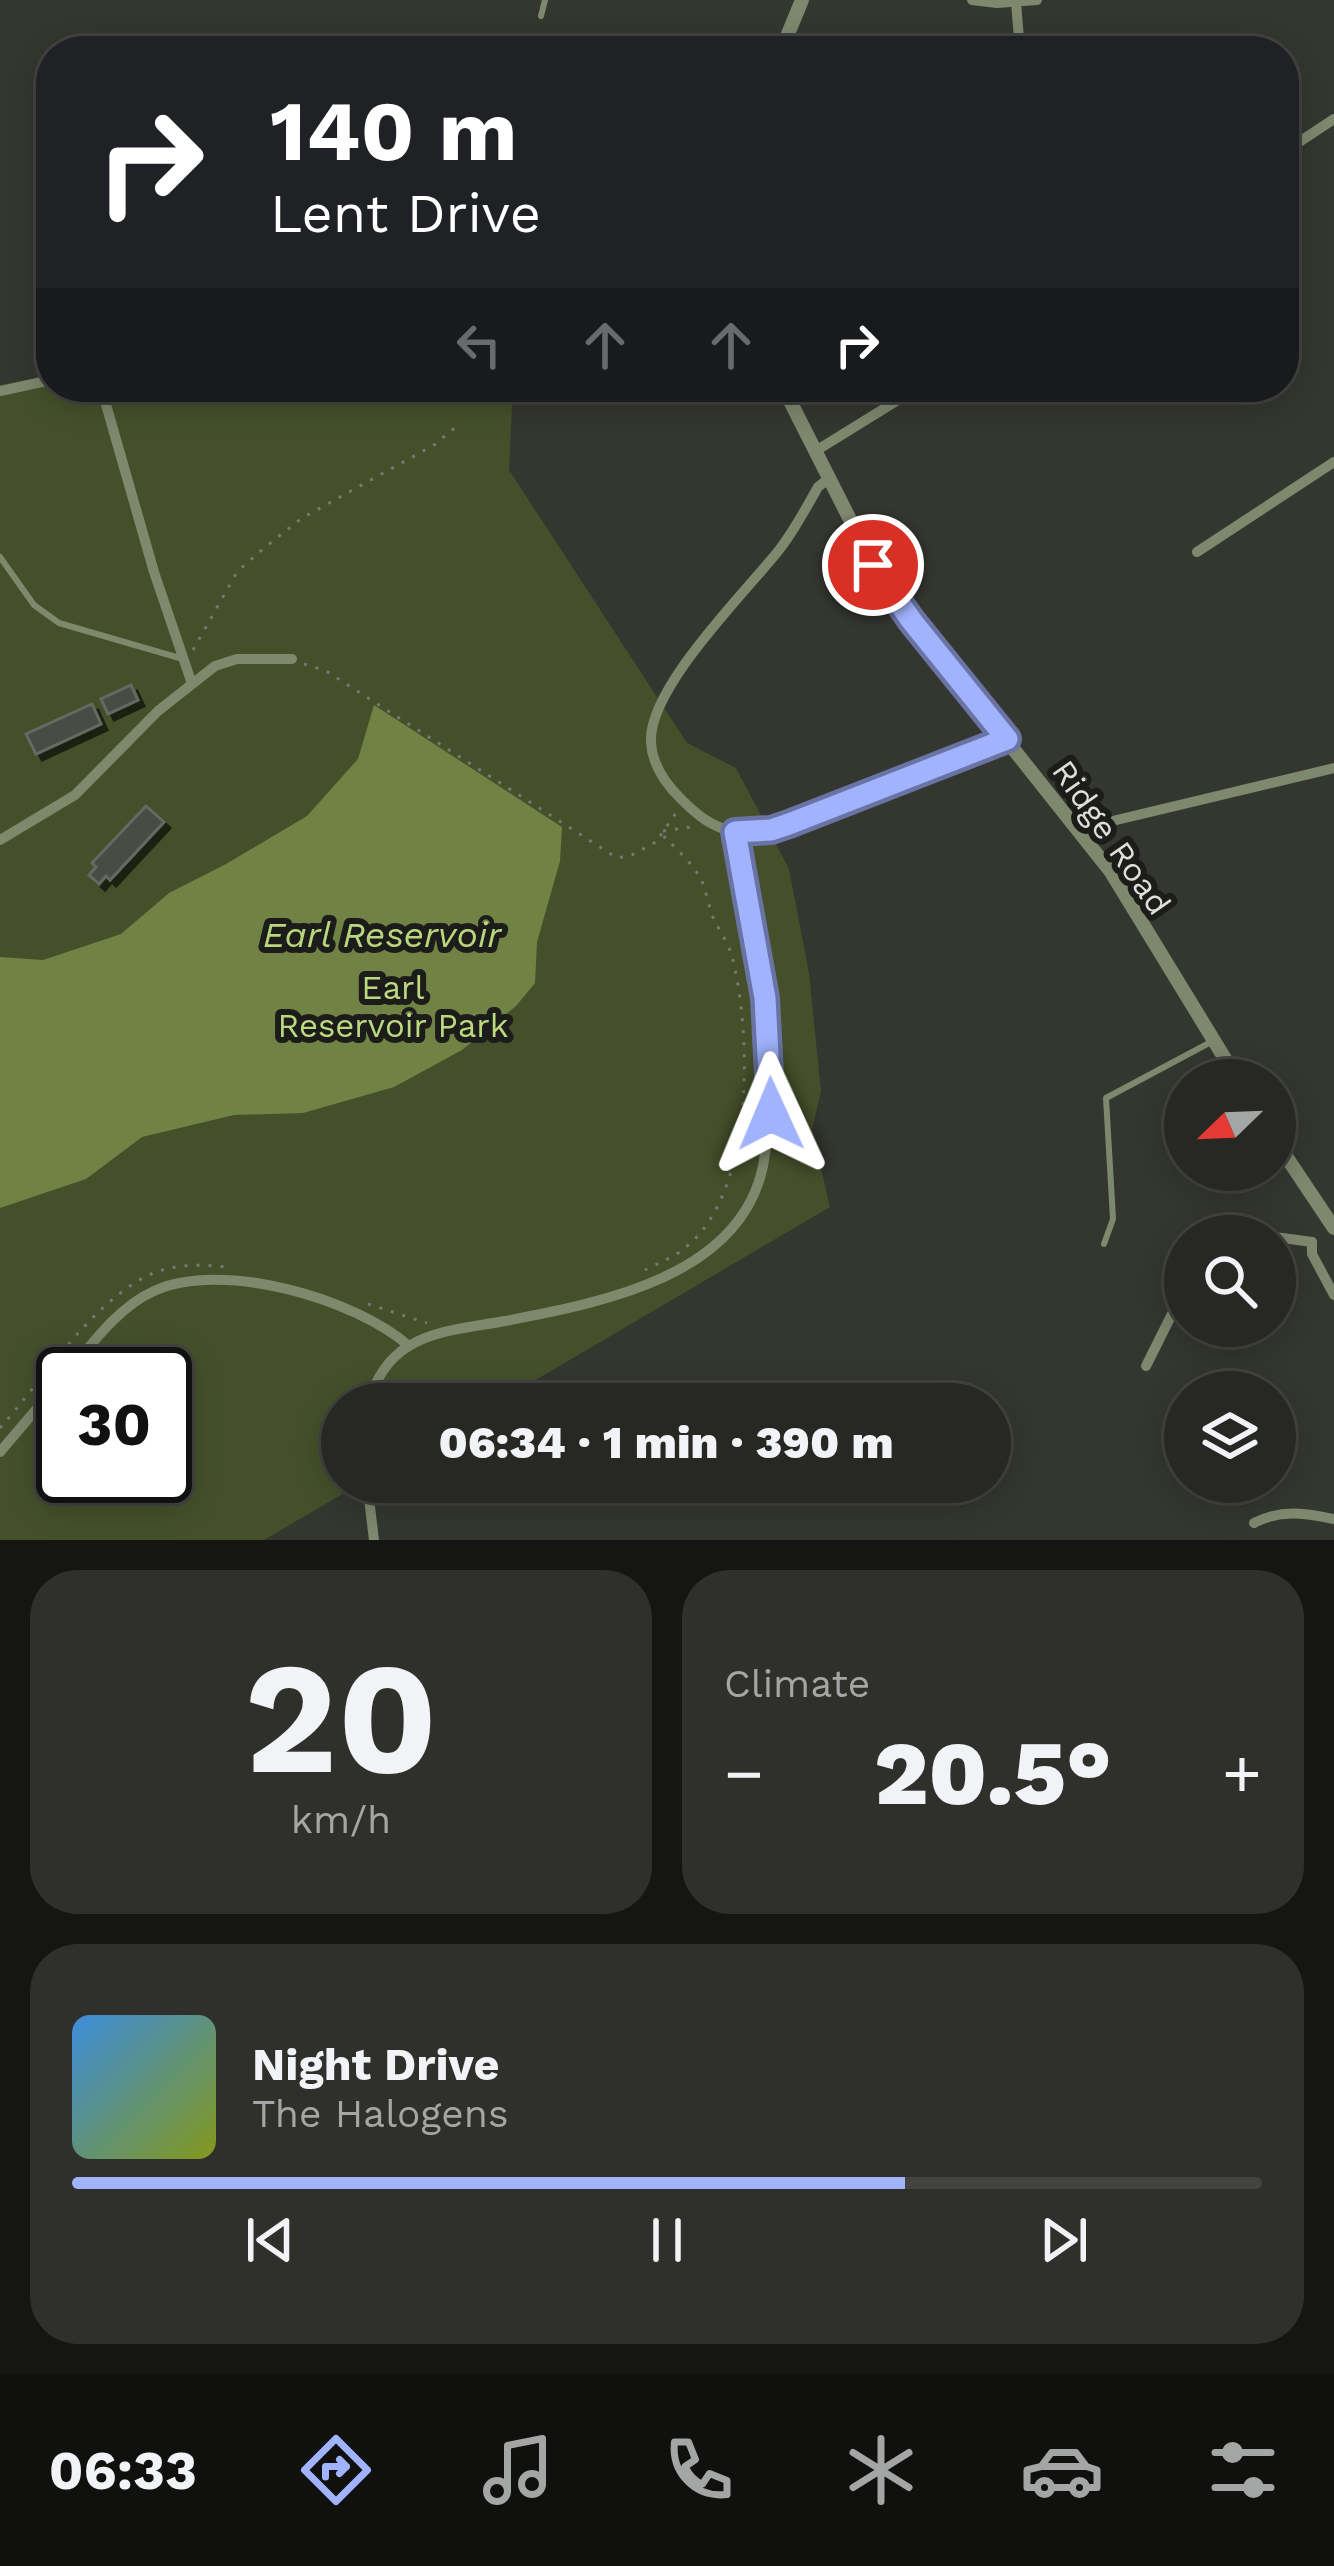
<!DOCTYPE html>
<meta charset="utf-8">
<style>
:root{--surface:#272824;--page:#2f302c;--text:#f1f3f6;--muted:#a4a6a6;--line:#434441;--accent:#a1b3fd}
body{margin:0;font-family:"Work Sans",sans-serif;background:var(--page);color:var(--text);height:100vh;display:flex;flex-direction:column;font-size:45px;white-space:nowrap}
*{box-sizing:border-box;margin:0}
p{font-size:39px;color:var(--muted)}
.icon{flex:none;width:66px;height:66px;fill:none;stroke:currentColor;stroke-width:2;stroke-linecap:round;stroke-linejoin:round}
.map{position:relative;height:1540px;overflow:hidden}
.details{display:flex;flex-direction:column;gap:30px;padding:30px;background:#151614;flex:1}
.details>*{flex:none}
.top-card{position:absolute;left:36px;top:36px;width:1263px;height:366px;border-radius:48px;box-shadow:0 6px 30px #0003,0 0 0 3px var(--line);background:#202124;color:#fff;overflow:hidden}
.needle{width:78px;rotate:247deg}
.buttons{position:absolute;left:1164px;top:1059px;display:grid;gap:24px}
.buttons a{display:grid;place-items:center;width:132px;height:132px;border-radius:50%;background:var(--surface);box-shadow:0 6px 30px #0003,0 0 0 3px var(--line);font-size:60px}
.speed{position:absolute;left:36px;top:1347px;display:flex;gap:24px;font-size:60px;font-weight:700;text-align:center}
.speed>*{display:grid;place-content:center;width:156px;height:156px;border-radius:50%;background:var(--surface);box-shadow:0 6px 30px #0003,0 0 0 3px var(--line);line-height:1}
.speed .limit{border:6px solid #111;border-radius:18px;background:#fff;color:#111}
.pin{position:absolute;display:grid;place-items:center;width:102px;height:102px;color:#fff;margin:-51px;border:6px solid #fff;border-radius:50%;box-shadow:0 3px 12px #0007}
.me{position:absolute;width:132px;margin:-66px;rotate:359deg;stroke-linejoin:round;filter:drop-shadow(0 0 9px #0008)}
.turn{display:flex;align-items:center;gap:42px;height:252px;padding:0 36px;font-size:54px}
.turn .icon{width:156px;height:156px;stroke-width:2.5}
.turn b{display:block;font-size:84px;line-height:102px}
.lanes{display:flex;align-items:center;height:114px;padding:0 36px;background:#0003;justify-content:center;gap:60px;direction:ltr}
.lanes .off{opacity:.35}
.big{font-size:90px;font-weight:800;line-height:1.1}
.details .card{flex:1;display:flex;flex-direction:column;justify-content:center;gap:18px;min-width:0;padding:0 42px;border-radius:48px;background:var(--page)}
.details .dial{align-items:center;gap:0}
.dial b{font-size:156px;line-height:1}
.song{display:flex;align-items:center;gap:36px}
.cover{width:144px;height:144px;border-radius:18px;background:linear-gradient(135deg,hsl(210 70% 55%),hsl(70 70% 35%))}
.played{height:12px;border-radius:6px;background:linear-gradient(90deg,var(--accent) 70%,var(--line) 70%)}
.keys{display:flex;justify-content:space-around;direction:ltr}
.heat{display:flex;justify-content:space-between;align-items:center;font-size:66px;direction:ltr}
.details .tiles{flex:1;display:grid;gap:30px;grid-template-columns:1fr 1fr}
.card:last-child{grid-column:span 2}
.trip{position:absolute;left:321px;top:1383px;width:690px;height:120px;border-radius:60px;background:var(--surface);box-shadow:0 6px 30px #0003,0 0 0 3px var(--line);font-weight:800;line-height:120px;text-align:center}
.menu{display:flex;height:192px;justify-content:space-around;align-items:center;background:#10100e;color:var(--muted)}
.menu .icon{width:84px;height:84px}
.menu .current{color:var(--accent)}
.menu b{font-size:54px;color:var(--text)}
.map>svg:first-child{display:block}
.green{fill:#45502b;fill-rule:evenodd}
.water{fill:#708344}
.building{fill:#484b45;stroke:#666862;stroke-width:3;filter:url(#shadow)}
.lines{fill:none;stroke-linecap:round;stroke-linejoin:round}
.path{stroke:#767873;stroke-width:3;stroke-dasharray:3 9;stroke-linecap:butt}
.service{stroke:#7e886d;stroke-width:6}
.minor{stroke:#7e886d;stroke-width:10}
.tertiary{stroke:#7e886d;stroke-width:14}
.route-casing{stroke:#6974a4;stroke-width:30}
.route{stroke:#a1b3fd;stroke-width:21}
.labels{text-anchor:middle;stroke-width:12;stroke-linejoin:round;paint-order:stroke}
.street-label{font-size:33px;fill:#dedfdc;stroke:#1c1d1a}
.park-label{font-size:33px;fill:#bcd97f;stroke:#1c1d1a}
.water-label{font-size:36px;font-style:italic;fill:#bad67c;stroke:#1c1d1a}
</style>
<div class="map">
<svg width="1334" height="1540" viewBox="0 0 1334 1540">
<defs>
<filter id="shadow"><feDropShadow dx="6" dy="6" stdDeviation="0" flood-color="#0009"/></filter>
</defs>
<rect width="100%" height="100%" fill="#343630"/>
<!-- green -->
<path class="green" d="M51,375V387H504L512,405L509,470L687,743L736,768L789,869L809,973L821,1091L812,1130L830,1207L495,1404H342V1482H363L264,1540H0V385ZM63,1374H165V1476H63Z"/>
<!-- water -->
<path class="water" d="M374,705L562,827L560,861L537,942L535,983L516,1006L462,1050L394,1087L303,1113L234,1115L142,1137L86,1179L0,1208V957L43,960L121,934L169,893L226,864L307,816L358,759Z"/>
<!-- building -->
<g class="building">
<path d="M131,685L138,700L108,714L101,699Z"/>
<path d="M92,704L101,724L36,754L26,734Z"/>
<path d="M146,806L164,822L110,880L106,876L99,884L89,875L96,867L92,863Z"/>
</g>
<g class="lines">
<!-- path -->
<g class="path">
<path d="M193,650L237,572L264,548L302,518L434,445L458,425"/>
<path d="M304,664L326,671L617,858L630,856L665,837C677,850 692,863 701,879C706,890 708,903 712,915C718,929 728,942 732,956C752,1035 755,1191 686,1247C675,1257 658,1263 645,1270"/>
<path d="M663,831L691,827"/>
<path d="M660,836L678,810"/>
<path d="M368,1304L427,1323"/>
<path d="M0,1428C42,1381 92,1301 151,1274C174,1264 201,1264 225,1267"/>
</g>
<!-- service -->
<g class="service">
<path d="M541,16L545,0"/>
<path d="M0,557L34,605L59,623L183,659"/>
<path d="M1104,1244L1113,1219L1106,1098L1211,1042"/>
</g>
<!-- minor -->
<g class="minor">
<path d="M972,0L997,3L1037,0"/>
<path d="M1016,2L1020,51"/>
<path d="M1284,152L1334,119"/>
<path d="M101,387L154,572L191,681"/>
<path d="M0,391L51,380"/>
<path d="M814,452L919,387"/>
<path d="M1197,552L1334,462"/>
<path d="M1079,829L1334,768"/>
<path d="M735,832L771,830L789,824L1007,739"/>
<path d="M0,840L75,795L158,711L215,666L237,659H292"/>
<path d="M1240,1236H1265"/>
<path d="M1275,1237L1312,1242"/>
<path d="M1312,1242V1254L1334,1295"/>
<path d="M1146,1366L1185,1288"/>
<path d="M67,1374C91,1345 118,1307 154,1291C222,1260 354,1298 409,1346"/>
<path d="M368,1404C375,1380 387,1359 409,1346C437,1329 474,1327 505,1321C598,1303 740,1278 763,1166C785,1055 754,941 735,832C711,827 697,815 680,798C665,783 652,765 651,742C648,688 746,592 779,550C794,531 806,508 818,487L827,480"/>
<path d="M0,1452L63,1378"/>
<path d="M367,1482L374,1540"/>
<path d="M1254,1523C1281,1509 1304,1513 1334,1519"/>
</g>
<!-- tertiary -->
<g class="tertiary">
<path d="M781,51L802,0"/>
<path d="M783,387L873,565L911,620L1111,872L1238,1080"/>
<path d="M1275,1140L1334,1228"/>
</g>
</g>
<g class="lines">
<defs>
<path id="route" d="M771,1114L765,998L735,832L771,830L789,824L1007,739L911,620L873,565"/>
</defs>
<!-- route casing -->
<use href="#route" class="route-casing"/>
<!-- route -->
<use href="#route" class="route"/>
</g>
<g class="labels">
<!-- street labels -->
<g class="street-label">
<text transform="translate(1112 837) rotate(55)" y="12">Ridge Road</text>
</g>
<!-- park labels -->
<g class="park-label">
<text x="393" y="999">Earl<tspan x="393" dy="38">Reservoir Park</tspan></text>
</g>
<!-- water labels -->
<g class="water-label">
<text x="382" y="947">Earl Reservoir</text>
</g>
</g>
</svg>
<div class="buttons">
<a><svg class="needle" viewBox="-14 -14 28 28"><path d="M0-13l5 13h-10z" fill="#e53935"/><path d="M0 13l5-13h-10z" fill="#a4a6a6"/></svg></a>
<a><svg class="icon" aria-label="search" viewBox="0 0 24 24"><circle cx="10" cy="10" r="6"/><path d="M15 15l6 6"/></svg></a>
<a><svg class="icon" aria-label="layers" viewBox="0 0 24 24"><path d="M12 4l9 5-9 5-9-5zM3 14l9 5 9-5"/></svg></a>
</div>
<div class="speed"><div class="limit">30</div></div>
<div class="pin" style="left:873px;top:565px;background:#d93025"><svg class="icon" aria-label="arrive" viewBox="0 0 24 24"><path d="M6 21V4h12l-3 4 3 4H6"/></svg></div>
<svg class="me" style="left:771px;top:1114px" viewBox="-20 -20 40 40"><path d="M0-17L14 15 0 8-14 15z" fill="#a1b3fd" stroke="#fff" stroke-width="4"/></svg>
<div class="trip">06:34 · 1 min · 390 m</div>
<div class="top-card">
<div class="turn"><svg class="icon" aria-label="right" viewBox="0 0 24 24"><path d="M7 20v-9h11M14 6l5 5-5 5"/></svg><div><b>140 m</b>Lent Drive</div></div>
<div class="lanes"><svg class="icon off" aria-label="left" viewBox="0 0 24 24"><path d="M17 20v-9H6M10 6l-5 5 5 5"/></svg><svg class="icon off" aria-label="ahead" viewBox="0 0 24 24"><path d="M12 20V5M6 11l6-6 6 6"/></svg><svg class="icon off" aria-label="ahead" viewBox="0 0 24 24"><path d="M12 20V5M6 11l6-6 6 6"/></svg><svg class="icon" aria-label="right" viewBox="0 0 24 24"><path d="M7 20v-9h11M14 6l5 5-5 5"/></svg></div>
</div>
</div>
<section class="details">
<div class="tiles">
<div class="card dial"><b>20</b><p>km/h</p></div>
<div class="card"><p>Climate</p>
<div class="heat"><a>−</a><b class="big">20.5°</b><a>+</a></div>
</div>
<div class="card">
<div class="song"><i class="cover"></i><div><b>Night Drive</b><p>The Halogens</p></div></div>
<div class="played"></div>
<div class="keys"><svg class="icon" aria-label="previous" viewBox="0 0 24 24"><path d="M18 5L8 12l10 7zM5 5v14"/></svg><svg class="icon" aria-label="pause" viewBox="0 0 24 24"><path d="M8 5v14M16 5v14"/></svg><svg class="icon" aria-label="next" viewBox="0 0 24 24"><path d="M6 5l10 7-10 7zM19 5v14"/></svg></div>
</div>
</div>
</section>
<nav class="menu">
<b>06:33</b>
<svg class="icon current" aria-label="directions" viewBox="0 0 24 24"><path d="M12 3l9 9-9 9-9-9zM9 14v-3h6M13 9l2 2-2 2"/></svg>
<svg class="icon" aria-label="music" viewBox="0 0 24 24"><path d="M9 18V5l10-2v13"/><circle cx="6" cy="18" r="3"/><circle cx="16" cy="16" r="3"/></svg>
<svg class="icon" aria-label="phone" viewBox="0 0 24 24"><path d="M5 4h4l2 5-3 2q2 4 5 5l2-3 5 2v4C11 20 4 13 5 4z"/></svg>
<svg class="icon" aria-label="climate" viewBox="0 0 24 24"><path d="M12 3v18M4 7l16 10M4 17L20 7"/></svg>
<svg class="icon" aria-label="car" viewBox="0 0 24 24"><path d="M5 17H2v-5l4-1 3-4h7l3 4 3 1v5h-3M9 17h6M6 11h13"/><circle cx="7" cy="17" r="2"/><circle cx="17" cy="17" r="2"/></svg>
<svg class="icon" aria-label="filters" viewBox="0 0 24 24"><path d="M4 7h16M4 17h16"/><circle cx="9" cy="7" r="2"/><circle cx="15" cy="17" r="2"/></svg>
</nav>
